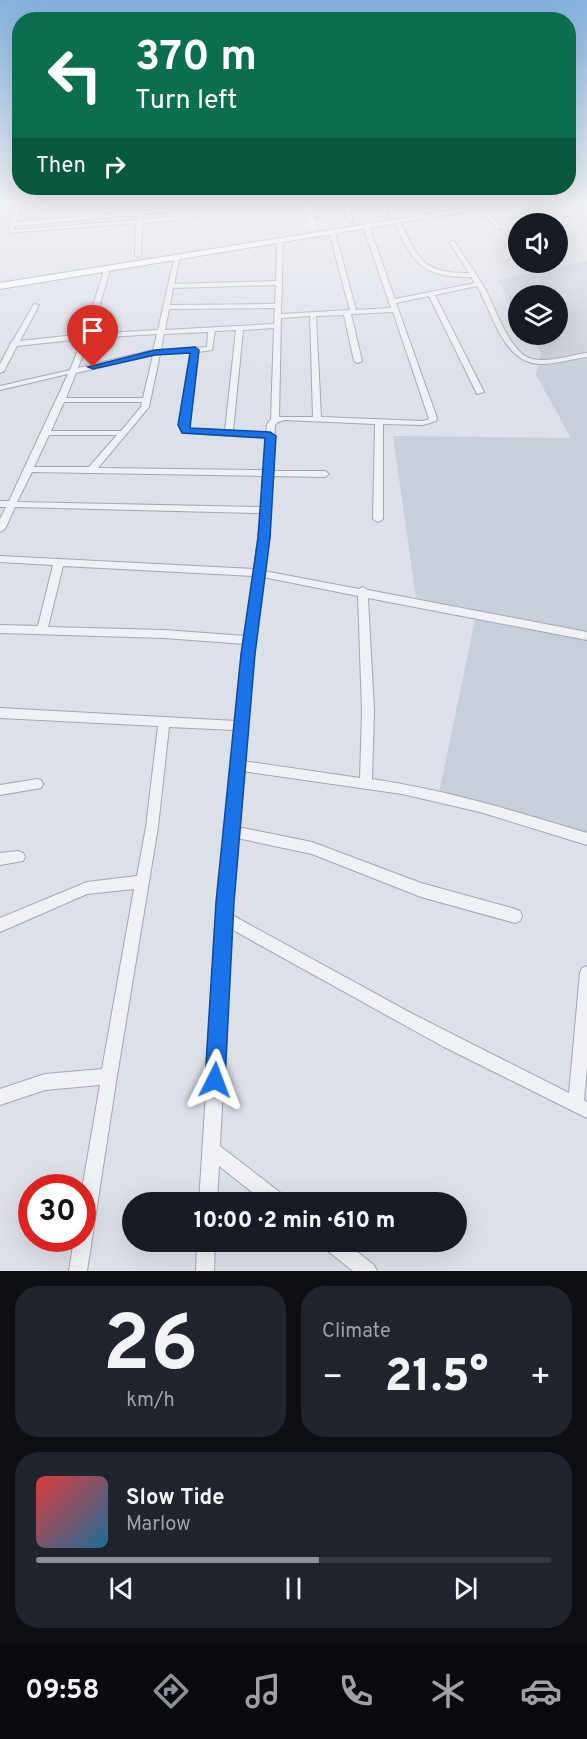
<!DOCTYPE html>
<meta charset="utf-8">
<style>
:root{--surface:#171b24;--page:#20242c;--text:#f1f3f6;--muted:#9ea1a6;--line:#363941;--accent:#8c9099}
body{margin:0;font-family:Overpass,sans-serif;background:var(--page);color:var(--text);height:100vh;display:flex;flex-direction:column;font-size:22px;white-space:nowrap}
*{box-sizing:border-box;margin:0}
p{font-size:20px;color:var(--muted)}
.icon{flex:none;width:33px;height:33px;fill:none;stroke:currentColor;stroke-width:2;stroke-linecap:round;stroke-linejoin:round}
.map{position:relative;height:1271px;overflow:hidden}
.side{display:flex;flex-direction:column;gap:15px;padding:15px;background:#0d0f14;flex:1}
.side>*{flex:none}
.hud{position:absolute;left:12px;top:12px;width:564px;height:183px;border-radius:24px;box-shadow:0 6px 24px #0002;background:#0b6e4f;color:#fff;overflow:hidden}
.buttons{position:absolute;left:508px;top:213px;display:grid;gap:12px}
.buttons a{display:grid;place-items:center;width:60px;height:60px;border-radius:50%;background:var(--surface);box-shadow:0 6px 24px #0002;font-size:30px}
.speed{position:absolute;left:18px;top:1174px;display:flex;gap:12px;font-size:30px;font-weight:700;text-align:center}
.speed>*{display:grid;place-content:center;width:78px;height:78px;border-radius:50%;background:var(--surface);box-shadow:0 6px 24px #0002;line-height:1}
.speed .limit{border:9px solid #d22;background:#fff;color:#111}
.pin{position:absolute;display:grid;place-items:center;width:51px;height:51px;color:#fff;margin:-62px -26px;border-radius:50% 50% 50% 0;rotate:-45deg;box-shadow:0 0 6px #0007}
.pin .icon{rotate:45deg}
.me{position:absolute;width:66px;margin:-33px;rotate:3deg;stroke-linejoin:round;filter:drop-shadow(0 0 4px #0008)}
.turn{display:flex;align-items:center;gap:21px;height:126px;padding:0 24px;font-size:27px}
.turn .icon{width:78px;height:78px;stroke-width:2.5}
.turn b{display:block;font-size:42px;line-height:51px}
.then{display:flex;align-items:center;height:57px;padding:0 24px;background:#0003;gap:12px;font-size:22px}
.big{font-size:45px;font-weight:800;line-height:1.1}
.side .card{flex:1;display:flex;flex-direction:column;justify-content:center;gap:9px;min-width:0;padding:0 21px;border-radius:24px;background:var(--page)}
.side .dial{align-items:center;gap:0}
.dial b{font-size:78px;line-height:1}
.song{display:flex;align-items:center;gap:18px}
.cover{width:72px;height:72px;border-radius:9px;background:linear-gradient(135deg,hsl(0 70% 55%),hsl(200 70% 35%))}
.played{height:6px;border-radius:3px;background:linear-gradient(90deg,var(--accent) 55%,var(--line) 55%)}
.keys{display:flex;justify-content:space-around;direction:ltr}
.heat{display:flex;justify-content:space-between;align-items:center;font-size:33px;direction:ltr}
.side .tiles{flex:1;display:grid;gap:15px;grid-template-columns:1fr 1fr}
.card:last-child{grid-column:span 2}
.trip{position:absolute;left:122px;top:1192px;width:345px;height:60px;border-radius:30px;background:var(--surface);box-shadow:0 6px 24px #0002;font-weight:800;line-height:60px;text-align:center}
.tabs{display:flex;height:96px;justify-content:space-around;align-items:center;background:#090b0e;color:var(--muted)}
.tabs .icon{width:42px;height:42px}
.tabs .active{color:var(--accent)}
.tabs b{font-size:27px;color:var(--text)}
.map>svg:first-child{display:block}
.built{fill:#c9cfda}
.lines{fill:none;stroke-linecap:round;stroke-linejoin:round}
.street-casing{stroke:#a1a7b2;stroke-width:2}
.primary-casing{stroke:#9aa4b5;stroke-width:2}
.street{fill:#eff1f6;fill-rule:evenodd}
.secondary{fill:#fff;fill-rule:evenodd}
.primary{fill:#fff;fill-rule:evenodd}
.route{fill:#1a73e8;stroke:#114b97;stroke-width:1.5}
</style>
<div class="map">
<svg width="587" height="1271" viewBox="0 0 587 1271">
<rect width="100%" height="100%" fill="#dce0e8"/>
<!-- built -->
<path class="built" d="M587,261V834L439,793L477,610L416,598L393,436L571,438L536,375L541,353L530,335L558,334V296H519V317L497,280Z"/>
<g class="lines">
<defs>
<g id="street">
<path d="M17,201H23L16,222L258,201H277L274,203L139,214L142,216V219L189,215L192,217L189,219L142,223L141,255L138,257L135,255L136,223L8,233ZM138,215L136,220L13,230L15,226Z"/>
<path d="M48,201H54L53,213L50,215L47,213Z"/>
<path d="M66,201H159L156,203L68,204Z"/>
<path d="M343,201H349L353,223L348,222Z"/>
<path d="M378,201H384L388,217L383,216Z"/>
<path d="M480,207H484L501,227V229H497L480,209Z"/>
<path d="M397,219L400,221C418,260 423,273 469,273L449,242L454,241C464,256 475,272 484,287C495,306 509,353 532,359C549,363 570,355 587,353V357C572,359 556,364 541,364C503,364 493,313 477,286L435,295L484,392L477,394L429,296L396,303L437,418L436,421L423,425L383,424V519L378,522L373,519L375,424L285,420L278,422L275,425L273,471H325L329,474L325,477L272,476L264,571L359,589L363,587L368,590L587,632V640L368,598L374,711L372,779C447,790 515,811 587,833V845L480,812L402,794L242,771L238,827L312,842L421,883L515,909L520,911L522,916L520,921L515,923L421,897L312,854L237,838L232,915L409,1012L569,1093L580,973L582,968L587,966V1067L584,1100L587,1102V1118L444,1047L231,929L220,1146L286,1197L289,1203H266L219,1166L217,1203H199L217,918L235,730L169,727L158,827L117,1076L87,1271H69L74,1239H82V1189L100,1085L45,1090L0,1105V1089L45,1074L102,1069L134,889L87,894L0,932V918L87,882L137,876L146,827L158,726L0,718V708L236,721L245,644L164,638L0,633V625L38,626L53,565L0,562V556L254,569L261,513L15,507L5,529L0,532V519L6,507H0V501H9L68,374L0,390V386L70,370L82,339L17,346L4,371L0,373V364L10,345V344L12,342L34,304L39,305L20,341L84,334L103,274L102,268L105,266L108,268L109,274L91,334L158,330L175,255L180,256L174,284L276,281L277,241L280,239L283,241L281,314L350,310L329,232L332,230L335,232L356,310L391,308L363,226L366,224L369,226L395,299L475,283L471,277C421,277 414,265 394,221ZM276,285L275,304L170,305L173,288ZM275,308L274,324L165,330L169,309ZM393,312L429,419L423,421L321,417L316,316L344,315L354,361L358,363L362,361L351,314ZM310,316L313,417H279L281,318ZM274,328L271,419L267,424L266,433L233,431L243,330ZM236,330L225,431L189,429L187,425L198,352L212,350L215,331ZM208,332L207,347L161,350L164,334ZM157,334L153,350L78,368L89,338ZM191,352L179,425L183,433H186L266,438L264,470L98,468L149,407L160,354ZM153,355L143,398H66L76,373ZM64,402H142L141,407L121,431H51ZM49,435H117L89,467H34ZM32,472L264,476L261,507L17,502ZM63,566L254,576L246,636L164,630L48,627ZM263,577L358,596L362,711L360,778L243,761Z"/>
<path d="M37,779L41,780L43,784L41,788L0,795V785Z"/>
<path d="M18,851L23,853L25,857L23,861L0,865V853Z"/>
<path d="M197,1242H215L214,1271H196Z"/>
<path d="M321,1242H345L374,1265L377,1271H353L324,1248Z"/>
</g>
<path id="primary" d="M512,201H530L0,289V283Z"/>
</defs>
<!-- street casing -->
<use href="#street" class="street-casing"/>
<!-- primary casing -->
<use href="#primary" class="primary-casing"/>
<!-- street -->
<use href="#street" class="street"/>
<!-- secondary -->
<path class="secondary" d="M299,201H307L317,229L310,227Z"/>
<!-- primary -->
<use href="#primary" class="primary"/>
</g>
<!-- sky -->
<linearGradient id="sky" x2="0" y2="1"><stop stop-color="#85b1dd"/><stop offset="0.53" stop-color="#eff1f5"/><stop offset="1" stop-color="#eff1f5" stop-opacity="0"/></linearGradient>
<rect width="587" height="379" fill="url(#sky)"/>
<!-- route -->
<path class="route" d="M195,347L199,350L190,428L270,432L276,436L270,538L255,654L234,902L225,1080L222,1088L215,1091L208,1088L205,1080L216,902L241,654L258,538L265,438L182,433L178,425L190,353L155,355L93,369L88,367L155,350Z"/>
</svg>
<div class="buttons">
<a><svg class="icon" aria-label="sound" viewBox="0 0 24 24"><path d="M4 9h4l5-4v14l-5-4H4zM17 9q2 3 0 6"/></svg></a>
<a><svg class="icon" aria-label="layers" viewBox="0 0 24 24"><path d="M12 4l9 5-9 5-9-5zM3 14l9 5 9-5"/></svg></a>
</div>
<div class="speed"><div class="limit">30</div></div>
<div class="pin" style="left:93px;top:367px;background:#d93025"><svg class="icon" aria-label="arrive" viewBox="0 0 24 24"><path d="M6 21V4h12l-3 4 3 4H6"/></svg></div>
<svg class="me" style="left:215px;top:1080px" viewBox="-20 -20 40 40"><path d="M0-17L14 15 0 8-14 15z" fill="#1a73e8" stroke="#fff" stroke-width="4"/></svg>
<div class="trip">10:00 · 2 min · 610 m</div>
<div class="hud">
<div class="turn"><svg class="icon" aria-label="left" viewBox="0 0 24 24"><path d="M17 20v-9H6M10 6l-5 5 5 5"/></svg><div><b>370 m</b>Turn left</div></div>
<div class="then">Then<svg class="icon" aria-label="right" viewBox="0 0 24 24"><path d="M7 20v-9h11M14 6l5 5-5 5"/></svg></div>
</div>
</div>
<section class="side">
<div class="tiles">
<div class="card dial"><b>26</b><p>km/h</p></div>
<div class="card"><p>Climate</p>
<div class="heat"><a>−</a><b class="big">21.5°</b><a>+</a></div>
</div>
<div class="card">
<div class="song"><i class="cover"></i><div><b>Slow Tide</b><p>Marlow</p></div></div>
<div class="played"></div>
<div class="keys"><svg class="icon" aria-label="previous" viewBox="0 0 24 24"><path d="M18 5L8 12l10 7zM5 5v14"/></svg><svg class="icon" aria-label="pause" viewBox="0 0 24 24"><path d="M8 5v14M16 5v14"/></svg><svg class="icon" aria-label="next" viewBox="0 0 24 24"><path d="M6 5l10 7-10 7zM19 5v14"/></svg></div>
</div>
</div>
</section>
<nav class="tabs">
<b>09:58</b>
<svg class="icon active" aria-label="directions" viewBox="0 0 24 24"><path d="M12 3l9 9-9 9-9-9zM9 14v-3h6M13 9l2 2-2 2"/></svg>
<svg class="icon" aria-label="music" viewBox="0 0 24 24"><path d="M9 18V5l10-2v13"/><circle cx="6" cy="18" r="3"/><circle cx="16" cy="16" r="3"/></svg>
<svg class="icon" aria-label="phone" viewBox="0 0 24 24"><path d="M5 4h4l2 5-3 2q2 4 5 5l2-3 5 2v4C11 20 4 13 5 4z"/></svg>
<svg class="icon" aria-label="climate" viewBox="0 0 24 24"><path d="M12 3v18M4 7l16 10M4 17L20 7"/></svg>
<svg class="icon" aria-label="car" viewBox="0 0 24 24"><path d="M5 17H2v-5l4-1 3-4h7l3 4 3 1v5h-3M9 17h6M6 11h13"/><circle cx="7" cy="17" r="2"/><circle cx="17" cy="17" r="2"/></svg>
</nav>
